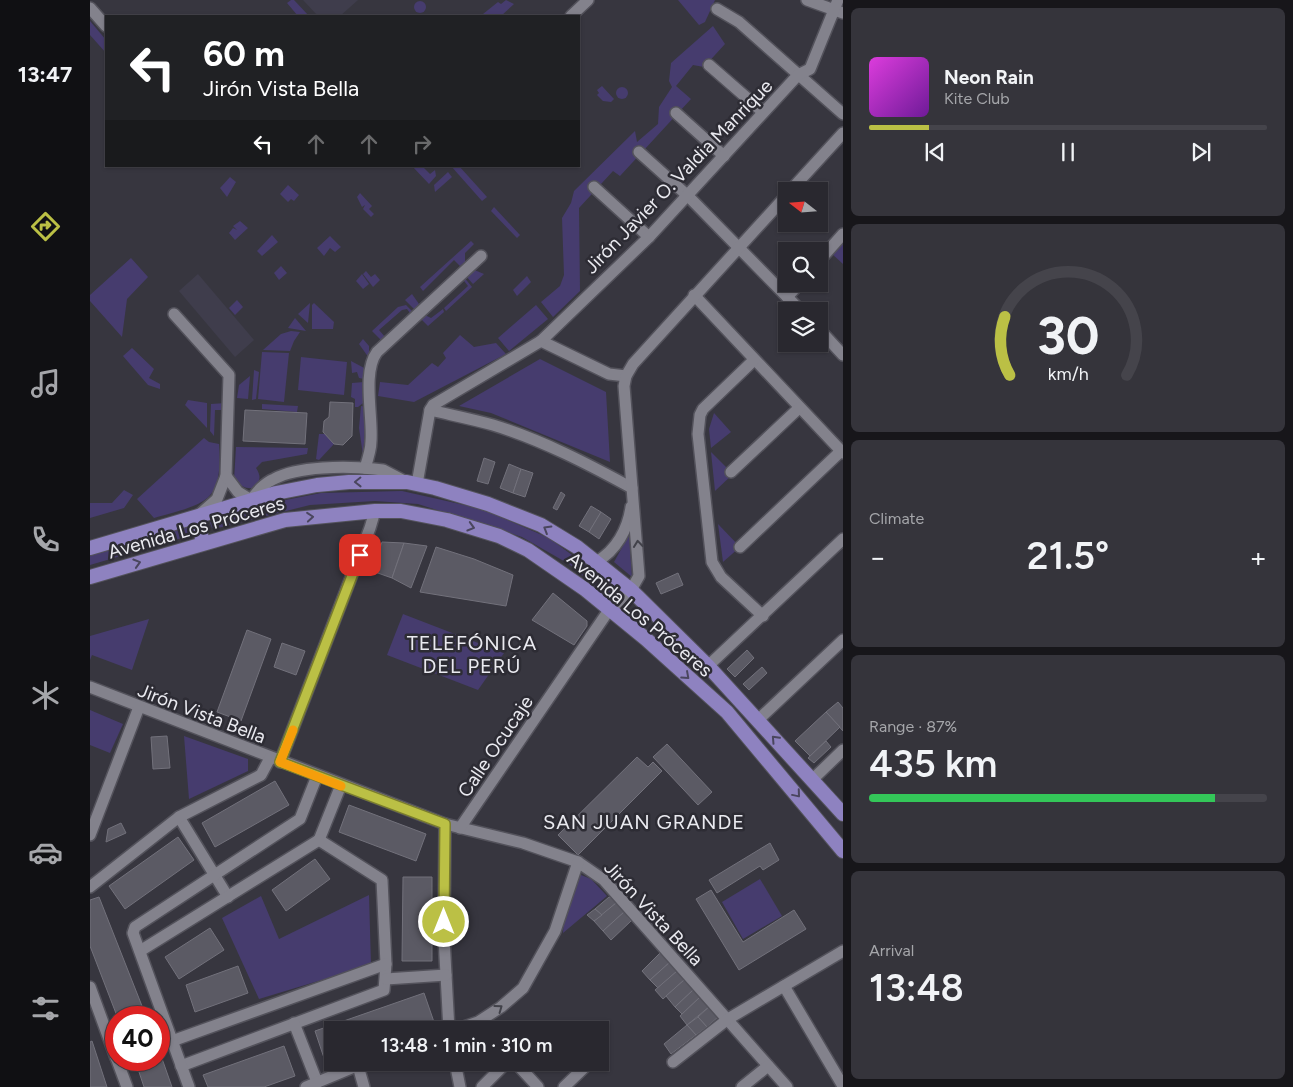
<!DOCTYPE html>
<meta charset="utf-8">
<style>
:root{--surface:#29282f;--page:#35343b;--text:#f1f3f6;--muted:#a5a6aa;--line:#45444b;--accent:#bbc045}
body{margin:0;font-family:Figtree,sans-serif;background:var(--page);color:var(--text);height:100vh;display:flex;flex-direction:column;font-size:19px;white-space:nowrap}
*{box-sizing:border-box;margin:0}
p{font-size:16px;color:var(--muted)}
.icon{flex:none;width:28px;height:28px;fill:none;stroke:currentColor;stroke-width:2;stroke-linecap:round;stroke-linejoin:round}
.map{position:relative;flex:1;overflow:hidden}
.details{display:flex;flex-direction:column;gap:8px;padding:8px;background:#17161a;width:450px}
.details>*{flex:none}
.guide{position:absolute;left:15px;top:15px;width:475px;height:152px;border-radius:0px;box-shadow:0 1px 4px #0004,0 0 0 1px var(--line);background:#202124;color:#fff;overflow:hidden}
.needle{width:32px;rotate:287deg}
.tools{position:absolute;left:688px;top:182px;display:grid;gap:10px}
.tools a{display:grid;place-items:center;width:50px;height:50px;border-radius:0px;background:var(--surface);box-shadow:0 1px 4px #0004,0 0 0 1px var(--line);font-size:25px}
.speed{position:absolute;left:15px;top:1006px;display:flex;gap:10px;font-size:25px;font-weight:700;text-align:center}
.speed>*{display:grid;place-content:center;width:65px;height:65px;border-radius:50%;background:var(--surface);box-shadow:0 1px 4px #0004,0 0 0 1px var(--line);line-height:1}
.speed .limit{border:8px solid #d22;background:#fff;color:#111}
.pin{position:absolute;display:grid;place-items:center;width:42px;height:42px;color:#fff;margin:-21px;border-radius:10px;box-shadow:0 2px 8px #0006}
.me{position:absolute;width:55px;margin:-28px;rotate:0deg;stroke-linejoin:round;filter:drop-shadow(0 0 4px #0008)}
.turn{display:flex;align-items:center;gap:18px;height:105px;padding:0 15px;font-size:22px}
.turn .icon{width:65px;height:65px;stroke-width:2.5}
.turn b{display:block;font-size:35px;line-height:42px}
.lanes{display:flex;align-items:center;height:48px;padding:0 15px;background:#0003;justify-content:center;gap:25px;direction:ltr}
.lanes .off{opacity:.35}
.big{font-size:38px;font-weight:600;line-height:1.1}
.details .widget{flex:1;display:flex;flex-direction:column;justify-content:center;gap:8px;min-width:0;padding:0 18px;border-radius:8px;background:var(--page)}
.details .dial{align-items:center;gap:0}
.dial svg{height:130px;overflow:visible;fill:none;stroke:var(--line);stroke-width:7;stroke-linecap:round;text-anchor:middle}
.dial text{fill:var(--text);stroke:none}
.song{display:flex;align-items:center;gap:15px}
.cover{width:60px;height:60px;border-radius:8px;background:linear-gradient(135deg,hsl(300 70% 55%),hsl(280 70% 35%))}
.played{height:5px;border-radius:2px;background:linear-gradient(90deg,var(--accent) 15%,var(--line) 15%)}
.keys{display:flex;justify-content:space-around;direction:ltr}
.heat{display:flex;justify-content:space-between;align-items:center;font-size:28px;direction:ltr}
.charge{height:8px;border-radius:4px;background:linear-gradient(90deg,#34c759 87%,var(--line) 0)}
.trip{position:absolute;left:234px;top:1021px;width:285px;height:50px;border-radius:0px;background:var(--surface);box-shadow:0 1px 4px #0004,0 0 0 1px var(--line);font-weight:600;line-height:50px;text-align:center}
main{display:flex;flex:1;min-height:0}
.menu{display:flex;flex-direction:column;width:90px;justify-content:space-around;align-items:center;background:#101013;color:var(--muted)}
.menu .icon{width:35px;height:35px}
.menu .current{color:var(--accent)}
.menu b{font-size:22px;color:var(--text)}
.map>svg:first-child{display:block}
.built{fill:#3f3d4c}
.green{fill:#463c6e}
.building{fill:#5b5a64;stroke:#72717b}
.lines{fill:none;stroke-linecap:round;stroke-linejoin:round}
.minor-casing{stroke:#53525b;stroke-width:14}
.major-casing{stroke:#53525b;stroke-width:16}
.minor{stroke:#83828c;stroke-width:11}
.major{stroke:#8e82c0;stroke-width:14}
.oneway{stroke:#4a465e}
.oneway2{stroke:#42424a}
.route-casing{stroke:#7a7d2d;stroke-width:12}
.route{stroke:#bbc045;stroke-width:9}
.slow{stroke:#f59e0b;stroke-width:9}
.labels{text-anchor:middle;stroke-width:5;stroke-linejoin:round;paint-order:stroke}
.street-label{font-size:19px;fill:#eaeaf0;stroke:#2d2c34}
.neighbourhood-label{font-size:20px;letter-spacing:1px;fill:#eaeaf0;stroke:#2d2c34}
</style>
<main>
<nav class="menu">
<b>13:47</b>
<svg class="icon current" aria-label="directions" viewBox="0 0 24 24"><path d="M12 3l9 9-9 9-9-9zM9 14v-3h6M13 9l2 2-2 2"/></svg>
<svg class="icon" aria-label="music" viewBox="0 0 24 24"><path d="M9 18V5l10-2v13"/><circle cx="6" cy="18" r="3"/><circle cx="16" cy="16" r="3"/></svg>
<svg class="icon" aria-label="phone" viewBox="0 0 24 24"><path d="M5 4h4l2 5-3 2q2 4 5 5l2-3 5 2v4C11 20 4 13 5 4z"/></svg>
<svg class="icon" aria-label="climate" viewBox="0 0 24 24"><path d="M12 3v18M4 7l16 10M4 17L20 7"/></svg>
<svg class="icon" aria-label="car" viewBox="0 0 24 24"><path d="M5 17H2v-5l4-1 3-4h7l3 4 3 1v5h-3M9 17h6M6 11h13"/><circle cx="7" cy="17" r="2"/><circle cx="17" cy="17" r="2"/></svg>
<svg class="icon" aria-label="filters" viewBox="0 0 24 24"><path d="M4 7h16M4 17h16"/><circle cx="9" cy="7" r="2"/><circle cx="15" cy="17" r="2"/></svg>
</nav>
<div class="map">
<svg width="753" height="1087" viewBox="0 0 753 1087">
<rect width="100%" height="100%" fill="#37363f"/>
<!-- built -->
<g class="built">
<path d="M213,0H268L250,16H228Z"/>
<path d="M108,274L164,340L145,357L89,291Z"/>
</g>
<!-- green -->
<g class="green">
<path d="M201,0H204L219,16H208L197,3Z"/>
<path d="M416,0L424,4L411,16H395L393,14L408,2L411,4Z"/>
<path d="M588,0H625L615,22L609,25Z"/>
<circle cx="330" cy="7" r="6"/>
<path d="M0,21L16,40V53L0,35Z"/>
<path d="M623,26L635,44L614,67L603,65L586,86L601,99L530,176L523,171L489,208L490,291L463,317L451,302L470,286L474,275L472,218L481,203L484,191L545,131L547,142L568,124L569,107L582,87L579,81L581,63Z"/>
<path d="M512,86L524,99L521,102L513,101L507,95L509,93L507,90Z"/>
<circle cx="532" cy="93" r="6"/>
<path d="M322,166H332L340,174L345,170L346,176L339,184Z"/>
<path d="M361,166H369L397,197L392,201Z"/>
<path d="M358,172L362,177L345,192L344,185Z"/>
<path d="M140,177L146,182L137,197L130,188Z"/>
<path d="M198,185L209,195L204,201L201,199L198,202L190,194Z"/>
<path d="M270,193L282,206L279,209L284,214L281,217L273,209L275,205L272,207L267,197Z"/>
<path d="M404,207L430,235L427,238L401,211Z"/>
<path d="M150,221L158,228L145,240L139,233L143,228L147,230L143,226Z"/>
<path d="M182,235L188,242L172,256L167,251Z"/>
<path d="M240,236L251,247L245,252L240,248L234,256L227,248Z"/>
<path d="M753,240V264L741,253Z"/>
<path d="M381,241L384,244L375,253V262L370,266L364,260L333,291L330,287Z"/>
<path d="M41,258L58,277L37,299L32,337L0,301V295Z"/>
<path d="M191,266L197,273L189,280L184,273Z"/>
<path d="M382,269L394,274L383,284L374,274Z"/>
<path d="M276,271L281,277L285,274L290,280L283,287L273,274Z"/>
<path d="M272,274L279,284L273,289L266,281Z"/>
<path d="M373,276L382,287L356,311L354,308L378,286L371,277Z"/>
<path d="M437,276L441,282L427,296L423,290Z"/>
<path d="M322,294L329,304L325,310L315,300Z"/>
<path d="M147,300L153,307L145,315L139,308Z"/>
<path d="M220,303L218,323L208,314Z"/>
<path d="M224,303L244,322L243,329H222V305Z"/>
<path d="M316,305L322,311L320,313L317,309L312,310L289,330L295,337L291,340L282,331L308,307Z"/>
<path d="M446,305L458,319L419,351L408,338Z"/>
<path d="M353,309L354,312L338,326L330,318L335,315L341,318Z"/>
<path d="M205,318L216,331L198,328Z"/>
<path d="M201,331L210,332L204,341L200,351L173,350L191,334Z"/>
<path d="M370,335L384,347L406,343L416,354L324,402L288,396L290,382L318,385L342,363L348,367L356,358L353,353Z"/>
<path d="M273,339L279,346V358L269,344Z"/>
<path d="M42,348L64,369L59,378L70,384V389L58,385L33,356Z"/>
<path d="M172,352L199,353L194,402L168,399Z"/>
<path d="M211,357L257,362L254,395L208,390Z"/>
<path d="M450,359L516,392L520,462L401,413L369,406Z"/>
<path d="M261,361L278,370L277,400L268,407H265V399L261,397L262,383L274,382V379L269,378L267,372L262,373Z"/>
<path d="M164,370L169,372L166,399L162,400Z"/>
<path d="M160,376L158,399L147,398L149,385Z"/>
<path d="M98,400L117,403V428L95,405Z"/>
<path d="M136,403L134,410H125L124,436L120,431L121,404Z"/>
<path d="M172,404L208,406L207,412L172,409Z"/>
<path d="M271,406L277,407L273,455L269,428Z"/>
<path d="M624,413L641,432L621,448L619,429Z"/>
<path d="M229,434H235L244,444L229,460L226,459Z"/>
<path d="M114,438L119,442L129,444C133,505 115,503 64,518L47,499Z"/>
<path d="M146,447L218,448L217,454L172,462L166,468C171,476 171,480 164,488C155,489 151,486 144,480Z"/>
<path d="M621,452L643,474L625,491Z"/>
<path d="M34,490L43,495L34,508L0,518V503H22Z"/>
<path d="M312,491L392,509L459,538L528,589L520,600L479,564L432,537L328,504L285,501L220,505L128,528H122L120,523L122,520L150,509L231,493Z"/>
<path d="M628,524L650,547L633,562Z"/>
<path d="M99,526H102L104,531L102,535L0,565V554Z"/>
<path d="M539,535L542,577L524,562Z"/>
<path d="M313,614L414,653L388,690L297,655Z"/>
<path d="M59,619L42,670L2,655L0,660V636Z"/>
<path d="M0,710L33,724L20,753L0,745Z"/>
<path d="M94,736L158,759V771L99,799Z"/>
<path d="M491,875L501,879L517,896L473,933L474,918L486,878Z"/>
<path d="M670,879L692,916L653,939L632,902Z"/>
<path d="M279,895L281,965L169,999L132,918L171,896L189,939Z"/>
</g>
<!-- building -->
<g class="building">
<path d="M240,402L263,403L262,436L253,445L244,444L233,432L234,421L239,417Z"/>
<path d="M155,410L217,413L215,444L153,441Z"/>
<path d="M394,458L405,462L398,484L387,481Z"/>
<path d="M419,464L431,469L423,493L410,488Z"/>
<path d="M431,469L443,473L435,497L423,493Z"/>
<path d="M471,492L475,495L467,510L463,508Z"/>
<path d="M501,506L511,512L499,532L489,526Z"/>
<path d="M511,512L521,519L509,539L499,532Z"/>
<path d="M292,542L314,543L302,578L282,571Z"/>
<path d="M314,543L337,546L321,588L302,578Z"/>
<path d="M346,547L384,559L423,575L416,606L330,592Z"/>
<path d="M588,573L593,585L571,594L566,583Z"/>
<path d="M463,593L497,621V626L484,645L442,620Z"/>
<path d="M157,630L181,639L151,721L127,712Z"/>
<path d="M192,643L215,651L206,675L184,667Z"/>
<path d="M657,650L664,658L645,677L637,669Z"/>
<path d="M672,667L677,673L659,690L653,684Z"/>
<path d="M748,702L753,708V731L736,712Z"/>
<path d="M736,712L750,727L720,756L705,741Z"/>
<path d="M77,736L80,768L63,769L61,737Z"/>
<path d="M736,741L741,747L724,763L718,758Z"/>
<path d="M577,744L622,792L608,805L563,757Z"/>
<path d="M547,757L558,767L563,762L572,771L488,855L468,835Z"/>
<path d="M185,781L199,805L125,847L112,823Z"/>
<path d="M259,805L336,834L326,861L249,832Z"/>
<path d="M31,823L36,833L16,842L18,829Z"/>
<path d="M88,837L104,860L35,909L19,886Z"/>
<path d="M680,843L689,860L673,870L670,866L627,893L619,880Z"/>
<path d="M225,859L240,879L196,911L182,890Z"/>
<path d="M313,877H342V961H312Z"/>
<path d="M621,890L653,942L704,910L716,929L649,970L606,899Z"/>
<path d="M9,897L52,1006L27,1016L0,946V900Z"/>
<path d="M519,897L522,898L526,903L512,915L505,909Z"/>
<path d="M526,903L534,912L513,931L504,921Z"/>
<path d="M505,909L512,915L504,921L497,915Z"/>
<path d="M534,912L541,921L521,940L513,931Z"/>
<path d="M120,928L134,950L89,979L75,957Z"/>
<path d="M571,952L580,962L560,980L552,971Z"/>
<path d="M580,962L587,971L568,988L560,980Z"/>
<path d="M148,966L158,993L105,1012L96,985Z"/>
<path d="M587,971L594,980L573,999L565,990Z"/>
<path d="M594,980L603,990L585,1007L576,996Z"/>
<path d="M603,990L610,997L592,1014L585,1007Z"/>
<path d="M334,993L344,1022L321,1030H242V1058L235,1061L225,1031Z"/>
<path d="M610,997L620,1006L597,1025L590,1016Z"/>
<path d="M620,1006L629,1016L617,1027L608,1017Z"/>
<path d="M608,1017L617,1027L606,1035L597,1025Z"/>
<path d="M597,1025L606,1035L581,1054L574,1044Z"/>
<path d="M2,1041L17,1087H0V1042Z"/>
<path d="M194,1046L205,1076L174,1087H118L113,1075Z"/>
<path d="M69,1050L82,1087H54L45,1060H69Z"/>
</g>
<g class="lines">
<defs>
<g id="minor">
<path d="M717,0L753,13"/>
<path d="M0,8L16,26"/>
<path d="M627,9L649,22L753,114"/>
<path d="M481,16L498,0"/>
<path d="M619,65L673,112"/>
<path d="M586,113L634,156"/>
<path d="M549,152L598,196L711,311"/>
<path d="M504,187L559,237"/>
<path d="M700,191L753,133"/>
<path d="M729,261L753,234"/>
<path d="M604,295L753,453"/>
<path d="M697,297L709,284"/>
<path d="M84,314L139,375L136,476L127,499L110,514"/>
<path d="M729,329L753,355"/>
<path d="M451,341L519,374L536,376"/>
<path d="M664,360L613,409L610,415L608,434L622,562L631,577L673,616"/>
<path d="M340,410C361,415 382,419 403,425C452,440 498,464 542,488"/>
<path d="M275,468C278,459 281,450 281,441C283,417 272,372 287,352L391,256"/>
<path d="M641,472L709,408"/>
<path d="M136,476L148,492L161,500C167,492 174,483 184,479C208,466 257,466 284,469L293,470L316,482"/>
<path d="M327,484L340,410L343,405L451,341L559,237L708,75L720,69L748,0"/>
<path d="M650,547L751,451"/>
<path d="M506,562C526,551 538,529 541,507"/>
<path d="M618,666L753,539"/>
<path d="M0,687L355,824L433,843L488,862L514,880L697,1087"/>
<path d="M668,720L753,640"/>
<path d="M190,762L280,528L285,511"/>
<path d="M723,779L753,750"/>
<path d="M89,817L138,897"/>
<path d="M355,824L354,938L359,1030"/>
<path d="M370,828L519,610L541,590L549,576L534,386L536,376L543,364L696,196"/>
<path d="M0,835L49,707"/>
<path d="M229,840L251,785"/>
<path d="M0,887L89,817L171,775L180,758"/>
<path d="M50,951L229,840L292,880L296,964L294,990L91,1066"/>
<path d="M296,979L356,975"/>
<path d="M694,986L753,1086"/>
<path d="M0,987L26,1058"/>
<path d="M204,1023L227,1082"/>
<path d="M365,1030L388,1022L411,1007L433,988L465,931L488,862"/>
<path d="M82,1041L296,964"/>
<path d="M27,1060L37,1087"/>
<path d="M365,1062L370,1087"/>
<path d="M425,1062L448,1087"/>
<path d="M583,1062L638,1019L753,951"/>
<path d="M268,1066L274,1087"/>
<path d="M99,1087L43,933L45,927L210,819L227,776"/>
<path d="M216,1087L276,1062"/>
<path d="M392,1087L417,1062"/>
<path d="M474,1087L500,1062"/>
<path d="M652,1087L678,1066"/>
</g>
<g id="major">
<path d="M107,517L113,543"/>
<path d="M0,548L186,493L227,485L259,482H317L345,488L398,504L451,525L487,547L541,590L618,666L753,814"/>
<path d="M0,577L195,520L285,511H311L357,520L409,536L438,550L496,590L556,639L637,712L753,851"/>
</g>
</defs>
<!-- minor casing -->
<use href="#minor" class="minor-casing"/>
<!-- major casing -->
<use href="#major" class="major-casing"/>
<!-- minor -->
<use href="#minor" class="minor"/>
<!-- major -->
<use href="#major" class="major"/>
</g>
<!-- one-way arrows -->
<defs><path id="oneway-chevron" d="M-2-3.5L2.5 0L-2 3.5" fill="none" stroke-width="1.6" stroke-linecap="round" stroke-linejoin="round" transform="scale(1.25)"/></defs>
<g class="oneway">
<use href="#oneway-chevron" transform="translate(268 482) rotate(179)"/>
<use href="#oneway-chevron" transform="translate(220 517) rotate(-5)"/>
<use href="#oneway-chevron" transform="translate(381 527) rotate(16)"/>
<use href="#oneway-chevron" transform="translate(457 529) rotate(-149)"/>
<use href="#oneway-chevron" transform="translate(47 563) rotate(-17)"/>
<use href="#oneway-chevron" transform="translate(596 676) rotate(42)"/>
<use href="#oneway-chevron" transform="translate(685 739) rotate(-133)"/>
<use href="#oneway-chevron" transform="translate(707 794) rotate(50)"/>
</g>
<g class="oneway2">
<use href="#oneway-chevron" transform="translate(548 544) rotate(-96)"/>
<use href="#oneway-chevron" transform="translate(409 1008) rotate(-36)"/>
</g>
<g class="lines">
<defs>
<path id="route" d="M270,555L190,762L355,824L354,922"/>
</defs>
<!-- route casing -->
<use href="#route" class="route-casing"/>
<!-- route -->
<use href="#route" class="route"/>
<!-- slow -->
<path class="slow" d="M203,730L190,762L251,786"/>
</g>
<g class="labels">
<!-- street labels -->
<g class="street-label">
<text transform="translate(588 176) rotate(-46)" y="7">Jirón Javier O. Valdia Manrique</text>
<text transform="translate(106 527) rotate(-16)" y="7">Avenida Los Próceres</text>
<text transform="translate(550 614) rotate(40)" y="7">Avenida Los Próceres</text>
<text transform="translate(112 713) rotate(21)" y="7">Jirón Vista Bella</text>
<text transform="translate(405 746) rotate(-56)" y="7">Calle Ocucaje</text>
<text transform="translate(564 913) rotate(47)" y="7">Jirón Vista Bella</text>
</g>
<!-- neighbourhood labels -->
<g class="neighbourhood-label">
<text x="382" y="650">TELEFÓNICA<tspan x="382" dy="23">DEL PERÚ</tspan></text>
<text x="554" y="829">SAN JUAN GRANDE</text>
</g>
</g>
</svg>
<div class="tools">
<a><svg class="needle" viewBox="-14 -14 28 28"><path d="M0-13l5 13h-10z" fill="#e53935"/><path d="M0 13l5-13h-10z" fill="#a5a6aa"/></svg></a>
<a><svg class="icon" aria-label="search" viewBox="0 0 24 24"><circle cx="10" cy="10" r="6"/><path d="M15 15l6 6"/></svg></a>
<a><svg class="icon" aria-label="layers" viewBox="0 0 24 24"><path d="M12 4l9 5-9 5-9-5zM3 14l9 5 9-5"/></svg></a>
</div>
<div class="speed"><div class="limit">40</div></div>
<div class="pin" style="left:270px;top:555px;background:#d93025"><svg class="icon" aria-label="arrive" viewBox="0 0 24 24"><path d="M6 21V4h12l-3 4 3 4H6"/></svg></div>
<svg class="me" style="left:354px;top:922px" viewBox="-20 -20 40 40"><circle r="17" fill="#bbc045" stroke="#fff" stroke-width="3"/><path d="M0-11L8 9 0 5-8 9z" fill="#fff"/></svg>
<div class="trip">13:48 · 1 min · 310 m</div>
<div class="guide">
<div class="turn"><svg class="icon" aria-label="left" viewBox="0 0 24 24"><path d="M17 20v-9H6M10 6l-5 5 5 5"/></svg><div><b>60 m</b>Jirón Vista Bella</div></div>
<div class="lanes"><svg class="icon" aria-label="left" viewBox="0 0 24 24"><path d="M17 20v-9H6M10 6l-5 5 5 5"/></svg><svg class="icon off" aria-label="ahead" viewBox="0 0 24 24"><path d="M12 20V5M6 11l6-6 6 6"/></svg><svg class="icon off" aria-label="ahead" viewBox="0 0 24 24"><path d="M12 20V5M6 11l6-6 6 6"/></svg><svg class="icon off" aria-label="right" viewBox="0 0 24 24"><path d="M7 20v-9h11M14 6l5 5-5 5"/></svg></div>
</div>
</div>
<section class="details">
<div class="widget">
<div class="song"><i class="cover"></i><div><b>Neon Rain</b><p>Kite Club</p></div></div>
<div class="played"></div>
<div class="keys"><svg class="icon" aria-label="previous" viewBox="0 0 24 24"><path d="M18 5L8 12l10 7zM5 5v14"/></svg><svg class="icon" aria-label="pause" viewBox="0 0 24 24"><path d="M8 5v14M16 5v14"/></svg><svg class="icon" aria-label="next" viewBox="0 0 24 24"><path d="M6 5l10 7-10 7zM19 5v14"/></svg></div>
</div>
<div class="widget dial"><svg viewBox="0 0 100 80">
<path d="M14 69A42 42 0 1 1 86 69"/>
<path d="M14 69A42 42 0 0 1 11 33" stroke="#bbc045"/>
<text x="50" y="56" font-size="32" font-weight="700">30</text>
<text x="50" y="72" font-size="11">km/h</text>
</svg></div>
<div class="widget"><p>Climate</p>
<div class="heat"><a>−</a><b class="big">21.5°</b><a>+</a></div>
</div>
<div class="widget"><p>Range · 87%</p><b class="big">435 km</b><div class="charge"></div></div>
<div class="widget"><p>Arrival</p><b class="big">13:48</b></div>
</section>
</main>
